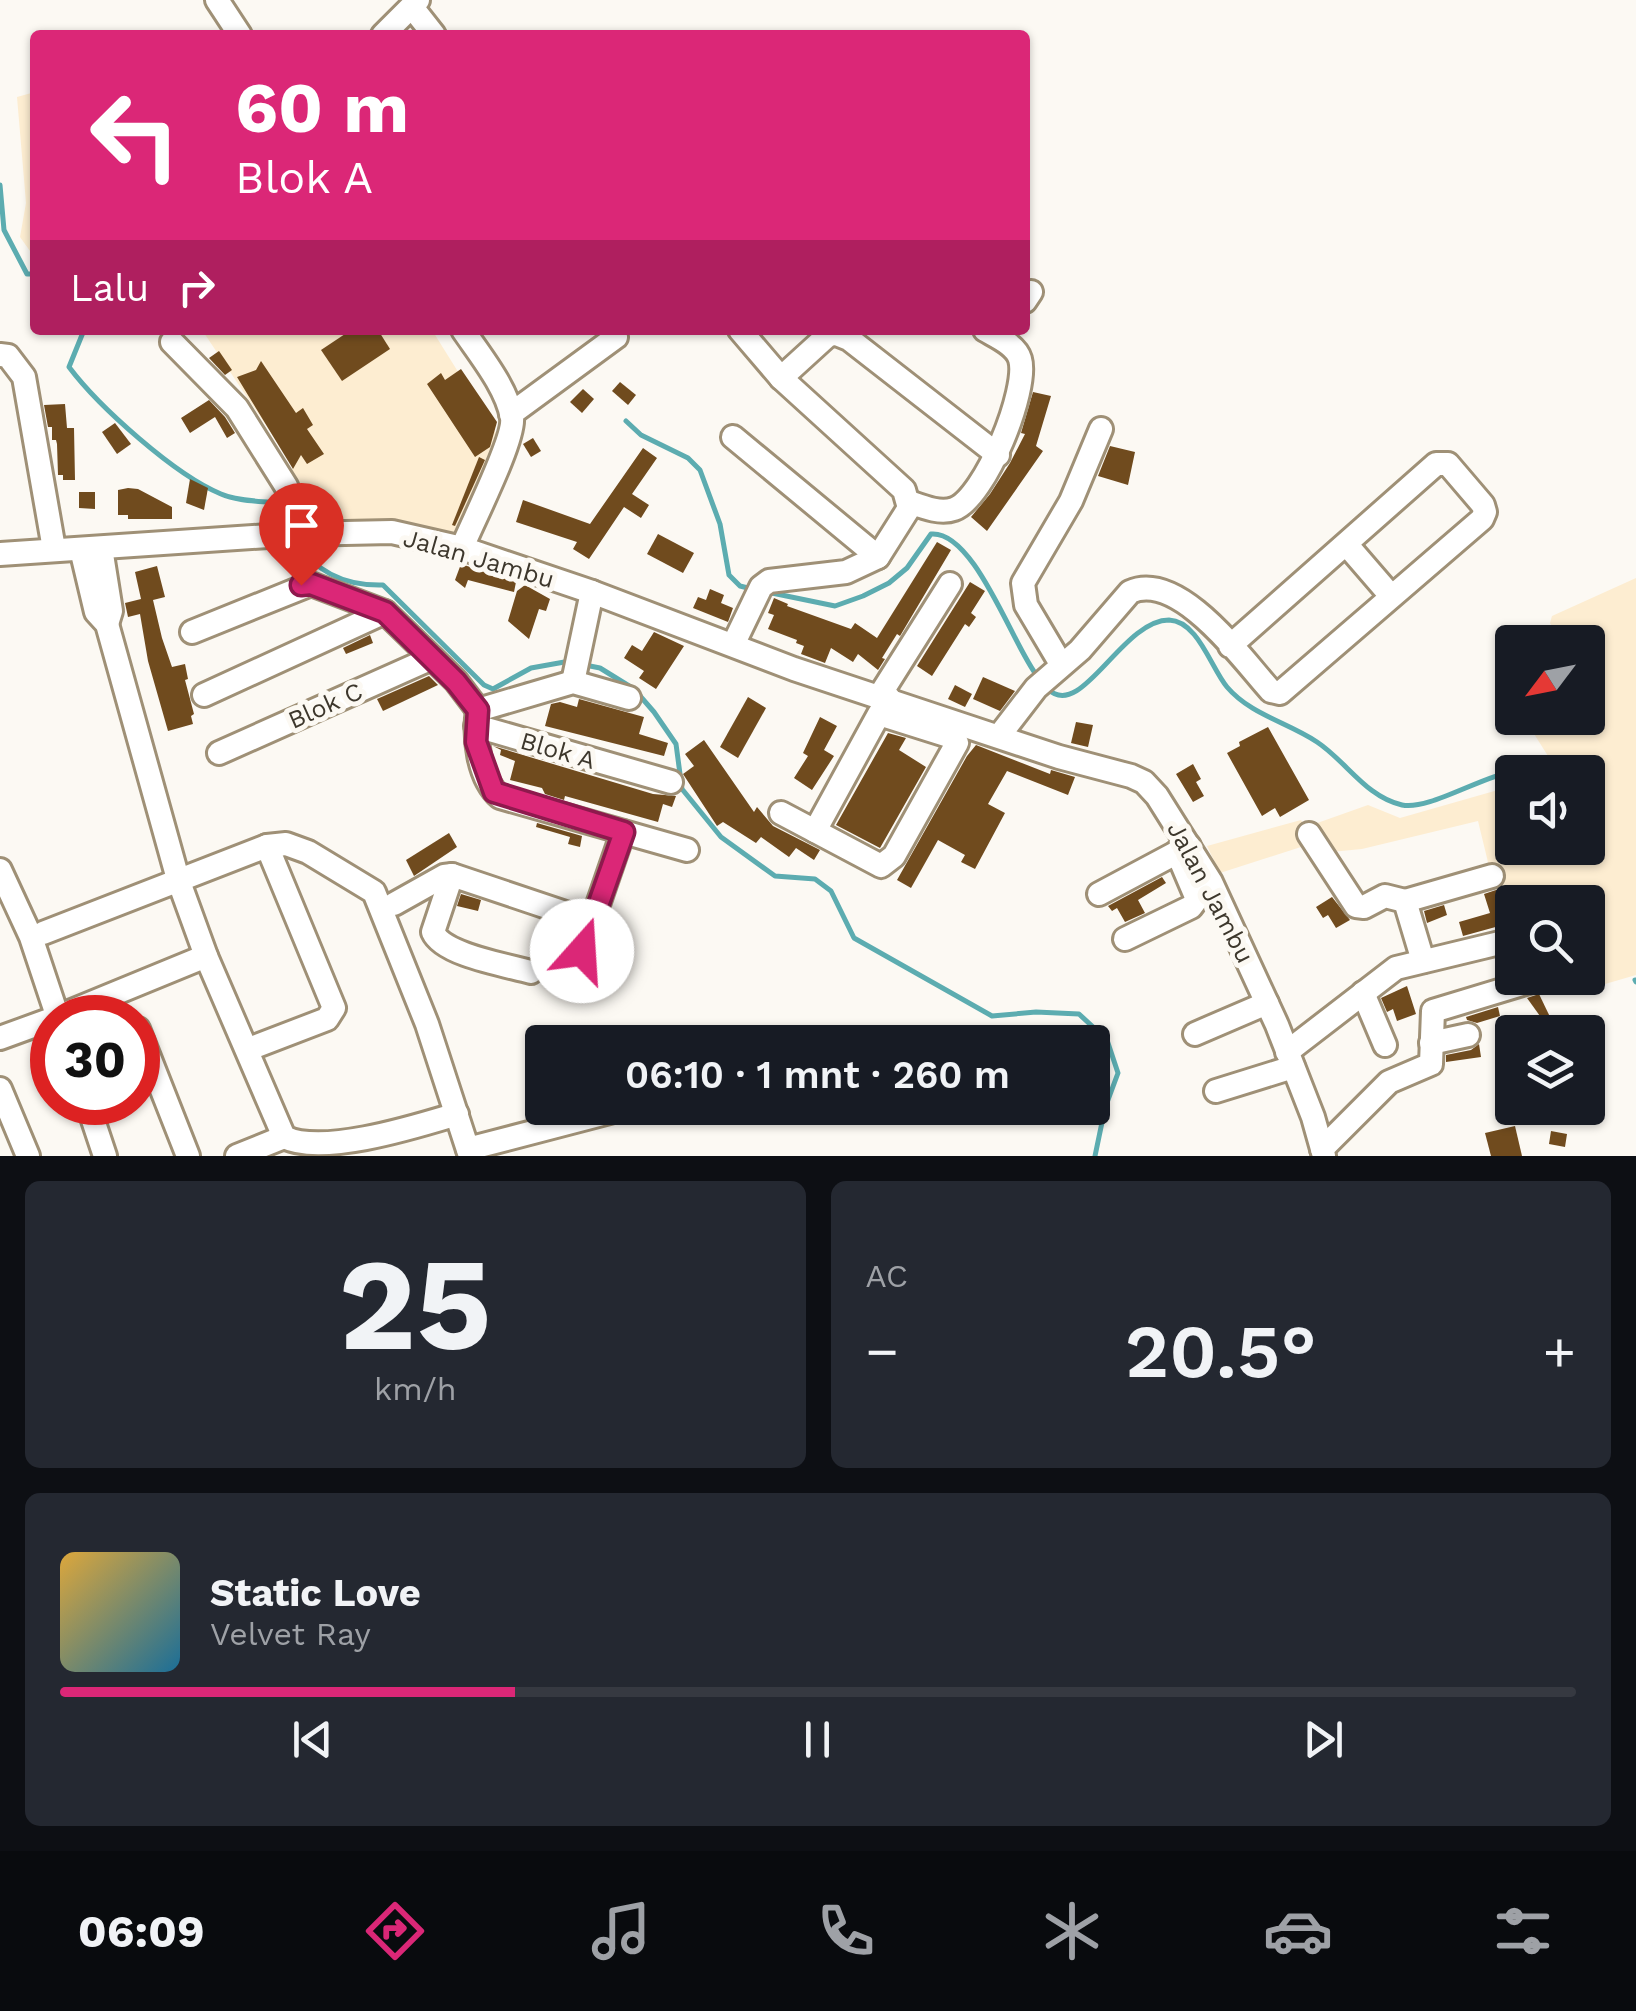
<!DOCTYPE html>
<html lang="id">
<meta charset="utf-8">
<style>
:root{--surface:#171b24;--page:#242831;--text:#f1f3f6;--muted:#9ea1a6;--line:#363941;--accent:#db2777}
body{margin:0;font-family:"Work Sans",sans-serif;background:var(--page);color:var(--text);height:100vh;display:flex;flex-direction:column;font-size:38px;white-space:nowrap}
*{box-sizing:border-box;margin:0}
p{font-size:32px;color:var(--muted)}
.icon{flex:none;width:55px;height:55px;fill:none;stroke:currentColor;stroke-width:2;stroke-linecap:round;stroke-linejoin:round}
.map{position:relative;height:1156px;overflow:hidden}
.side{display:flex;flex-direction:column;gap:25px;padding:25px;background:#0d0f14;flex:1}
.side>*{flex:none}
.banner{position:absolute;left:30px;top:30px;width:1000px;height:305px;border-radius:10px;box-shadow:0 2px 8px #0004;background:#db2777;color:#fff;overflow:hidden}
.needle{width:65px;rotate:238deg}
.buttons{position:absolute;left:1495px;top:625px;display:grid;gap:20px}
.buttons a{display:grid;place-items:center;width:110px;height:110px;border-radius:10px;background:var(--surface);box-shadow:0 2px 8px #0004;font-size:50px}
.speed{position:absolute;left:30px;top:995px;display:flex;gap:20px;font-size:50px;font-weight:700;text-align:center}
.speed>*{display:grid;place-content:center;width:130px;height:130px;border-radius:50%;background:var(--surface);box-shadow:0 2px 8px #0004;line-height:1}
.speed .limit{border:15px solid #d22;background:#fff;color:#111}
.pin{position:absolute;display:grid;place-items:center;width:85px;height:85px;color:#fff;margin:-102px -42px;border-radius:50% 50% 50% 0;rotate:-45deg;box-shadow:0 0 10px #0007}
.pin .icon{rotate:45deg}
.me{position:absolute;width:110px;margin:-55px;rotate:19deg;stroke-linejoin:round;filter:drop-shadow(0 0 8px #0008)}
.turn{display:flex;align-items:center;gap:35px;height:210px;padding:0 40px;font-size:45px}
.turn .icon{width:130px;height:130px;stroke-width:2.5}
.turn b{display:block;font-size:70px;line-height:85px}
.then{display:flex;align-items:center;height:95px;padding:0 40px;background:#0003;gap:20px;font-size:38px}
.big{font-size:75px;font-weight:600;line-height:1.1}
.side .tile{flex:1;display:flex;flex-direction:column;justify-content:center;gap:15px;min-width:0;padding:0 35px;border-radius:15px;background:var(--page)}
.side .dial{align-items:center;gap:0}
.dial b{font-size:130px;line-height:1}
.song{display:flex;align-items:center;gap:30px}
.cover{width:120px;height:120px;border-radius:15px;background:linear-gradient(135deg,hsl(40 70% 55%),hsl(200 70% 35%))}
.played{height:10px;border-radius:5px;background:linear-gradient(90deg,var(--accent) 30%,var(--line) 30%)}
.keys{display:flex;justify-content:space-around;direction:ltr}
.heat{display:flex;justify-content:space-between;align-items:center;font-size:55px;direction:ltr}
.side .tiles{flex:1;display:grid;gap:25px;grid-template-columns:1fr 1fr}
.tile:last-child{grid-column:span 2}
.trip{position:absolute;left:525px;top:1025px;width:585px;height:100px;border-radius:10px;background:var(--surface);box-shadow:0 2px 8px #0004;font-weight:600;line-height:100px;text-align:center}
.menu{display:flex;height:160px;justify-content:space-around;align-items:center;background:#090b0e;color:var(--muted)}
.menu .icon{width:70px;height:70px}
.menu .selected{color:var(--accent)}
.menu b{font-size:45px;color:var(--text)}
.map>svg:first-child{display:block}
.built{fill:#fdedd1}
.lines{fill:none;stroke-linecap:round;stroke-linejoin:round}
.stream{stroke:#5cacb0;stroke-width:5}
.building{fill:#704b1e}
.minor-casing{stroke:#9f9076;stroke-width:28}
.minor{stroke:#fff;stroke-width:22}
.route-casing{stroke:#8e194d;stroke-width:25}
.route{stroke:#db2777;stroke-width:18}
.labels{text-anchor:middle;stroke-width:10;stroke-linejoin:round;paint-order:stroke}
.street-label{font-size:25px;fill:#3d372c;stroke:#fcf9f3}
</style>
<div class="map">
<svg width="1636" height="1156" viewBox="0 0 1636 1156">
<rect width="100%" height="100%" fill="#fcf9f3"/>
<!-- built -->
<g class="built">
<path d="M35,92V258L20,237L26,203L17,97Z"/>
<path d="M202,330H432L503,444L463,535L383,519L304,524L284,478L294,467Z"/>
<path d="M1636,578V975L1588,989L1578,983L1572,978H1588V902H1527L1517,885L1494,887L1478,821L1362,849L1310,854L1304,846L1220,873L1207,846L1301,820L1306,827L1368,805L1400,818L1512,786V848H1588V772H1541L1548,756L1524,718H1588V642H1560L1550,623L1552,616Z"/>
</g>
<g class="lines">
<!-- stream -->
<g class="stream">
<path d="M0,185L4,230L27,274H35"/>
<path d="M84,330L69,367C99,407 175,475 221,494C237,501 259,501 276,503L287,528"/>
<path d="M626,421L641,435L688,458L700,470L720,524L729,575L740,586L752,589"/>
<path d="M296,541C316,573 346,586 383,585L484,685L493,689L531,668L570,661"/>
<path d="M767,592L835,606L863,596L889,583L907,568L931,534C975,530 1014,649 1038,677"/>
<path d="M585,665L600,668L634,689L654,712L676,744L682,789L721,837L775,876L815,879L831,891L854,938L992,1016L1036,1012L1079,1014L1107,1040L1118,1073L1105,1108L1095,1156"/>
<path d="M1048,689C1081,722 1122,620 1169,620C1198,621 1211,668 1227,687C1251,715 1287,722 1317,742C1346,761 1366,797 1402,805C1431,811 1488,771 1525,770"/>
<path d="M1635,980L1636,982"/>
</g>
</g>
<!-- building -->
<g class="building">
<path d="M351,330H378L390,349L342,381L321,350Z"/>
<path d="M219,351L232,370L225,375L209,358Z"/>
<path d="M261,361L296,413L303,408L313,425L307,429L324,454L307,464L301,455L293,469L237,377L256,370Z"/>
<path d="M461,369L497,422L490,447L475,457L427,384L441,373L445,380Z"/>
<path d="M620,382L636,395L628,405L612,391Z"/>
<path d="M583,389L594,399L582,413L570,402Z"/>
<path d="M1033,392L1051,396L1036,446L1043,451L987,531L971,517L990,494L1010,463L1025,434L1021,433Z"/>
<path d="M209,400L225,417L235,433L227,438L215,417L190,433L181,418Z"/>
<path d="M65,404L67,428H74L75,480H63V475H58L57,444L56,440H52V427H48L44,405Z"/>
<path d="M115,423L131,444L117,454L102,432Z"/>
<path d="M533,438L541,451L531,457L523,444Z"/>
<path d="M1110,446L1135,452L1128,485L1098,476Z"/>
<path d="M643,448L657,458L632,494L649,505L641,518L624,507L589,559L573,549L577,542L516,522L523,500L590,524Z"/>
<path d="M479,457L485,460L455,526L452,525Z"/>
<path d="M190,479L208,488L204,510L186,503Z"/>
<path d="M128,488L138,489L172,507V519H128V515H118V490Z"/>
<path d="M79,492H95V509L79,508Z"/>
<path d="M658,534L694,553L683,573L647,554Z"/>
<path d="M937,542L951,550L900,636L897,634L882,658L885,659L878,670L858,654L853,662L831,648L825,663L801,654L804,646L796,643L797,640L768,629L774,615L768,613L774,598L788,604L787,606L851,629L855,623L877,638Z"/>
<path d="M461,564L516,582L514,592L468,580L465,588L455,580Z"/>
<path d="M157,566L165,597L153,600L162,638L172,667L185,664L188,679L185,680L194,714L191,716L193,724L168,731L148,661L140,614L128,617L125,603L141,599L135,572Z"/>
<path d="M970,582L985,591L971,613L976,617L969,627L965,624L932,676L917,666Z"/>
<path d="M525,585L550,599L546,611L539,609L529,639L508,621L517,591Z"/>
<path d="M710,589L724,595L721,603L733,608L728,622L693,608L698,597L706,600Z"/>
<path d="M654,632L684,646L656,689L639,678L644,671L624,658L632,645L642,651Z"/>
<path d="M370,635L373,643L346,654L343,648Z"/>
<path d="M429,676L438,685L383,711L377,699Z"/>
<path d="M983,677L1015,691L1000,711L973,699Z"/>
<path d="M955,685L972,694L965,707L948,699Z"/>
<path d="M748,697L766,708L738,758L720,747Z"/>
<path d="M579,699L644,717L639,734L668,743L664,756L545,726L551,704L560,702L577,707Z"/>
<path d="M820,717L837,726L824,750L834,756L812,790L794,778L808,756L803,753Z"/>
<path d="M1076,722L1093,725L1088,747L1071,743Z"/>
<path d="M1268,727L1309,800L1280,817L1275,808L1262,816L1227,753L1240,746L1239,742Z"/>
<path d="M888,733L906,738L899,750L926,767L880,848L836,825Z"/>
<path d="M704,740L754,812L757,807L773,826L820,850L814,860L796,848L789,857L761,837L756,843L723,822L717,826L683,774L694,766L685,754Z"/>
<path d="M976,745L1050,774L1051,770L1075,777L1068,795L1007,771L988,804L1005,813L975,869L961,862L965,855L938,840L911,888L897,880L967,756Z"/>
<path d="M493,746L653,794L676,796L672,807L663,804L658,822L565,796L564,800L545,794L542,788L510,780L515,761L500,755L501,750Z"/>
<path d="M1193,764L1201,779L1196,782L1204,796L1193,802L1176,774Z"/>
<path d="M537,823L582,836L580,847L568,844L570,837L536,827Z"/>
<path d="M449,833L457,847L414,876L406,860Z"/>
<path d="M1162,877L1166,883L1138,900L1145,913L1125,922L1117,908L1112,911L1108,906Z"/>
<path d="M1499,889L1510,923L1463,936L1459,922L1490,913L1484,894Z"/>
<path d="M461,894L481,900L478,911L457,906Z"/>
<path d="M1332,897L1350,920L1336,928L1328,915L1323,918L1316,907Z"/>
<path d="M1444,905L1447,915L1427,923L1424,911Z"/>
<path d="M1407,986L1416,1014L1397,1021L1393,1009L1387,1012L1381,998Z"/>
<path d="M1539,994L1551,1019L1545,1023L1527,998Z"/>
<path d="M1498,1007L1500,1016L1477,1023L1467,1020L1466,1017Z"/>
<path d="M1479,1044L1481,1057L1446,1062V1055L1471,1050Z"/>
<path d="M1515,1126L1522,1156H1491L1485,1133Z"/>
<path d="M1551,1131L1567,1134L1565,1147L1549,1144Z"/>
</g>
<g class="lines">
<defs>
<g id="minor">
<path d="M217,0L240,35"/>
<path d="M412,7L434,35"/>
<path d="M383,35L418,0"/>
<path d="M1025,301L1031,292"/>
<path d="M172,342L237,408L286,486L306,533"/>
<path d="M0,355L8,356L24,377L54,549"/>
<path d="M781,378L826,337L834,333L849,339L998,455"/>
<path d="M511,414L616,337"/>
<path d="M733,437L878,557"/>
<path d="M909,502C923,507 940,514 954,509C985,498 1029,389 1020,359C1016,345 997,337 985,330"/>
<path d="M1347,545L1391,596"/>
<path d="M101,548L111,611L107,624"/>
<path d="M462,548C472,523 515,439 512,418C507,388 480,355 463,330"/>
<path d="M81,549L96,612L107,624L178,879L206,956L284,1137C322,1156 414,1127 457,1114"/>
<path d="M0,554L298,534L392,532L462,548L592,592L794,669L1059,757L1131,776L1144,782L1157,796L1211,882L1277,1025L1313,1117L1324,1156"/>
<path d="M192,632L311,584L385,612L456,681L478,710"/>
<path d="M734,643L761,587L769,581L846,572L878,557L909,508L904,490L781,378L740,330"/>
<path d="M1061,664L1026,605L1023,583L1071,501L1101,429"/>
<path d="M573,682L592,592"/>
<path d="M204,695L385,612"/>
<path d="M880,695L950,584"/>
<path d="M629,698L573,682L478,710C474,736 478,778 500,797L687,850"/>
<path d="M879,714L952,737L957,743L894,856L881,866L815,831L879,714L889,698"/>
<path d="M476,726L671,782"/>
<path d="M999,736L1036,688L1080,650L1130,592C1179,570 1242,659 1271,691L1280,693L1482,519L1485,512L1483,505L1448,464H1436L1230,646"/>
<path d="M219,753L432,658"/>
<path d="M781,813L815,831"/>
<path d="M1309,834L1356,906L1364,907L1385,896L1405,901L1423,961"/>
<path d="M267,846L286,844L308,852L374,892L427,1024L470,1156"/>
<path d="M0,870L31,937L58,1018"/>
<path d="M1099,894L1189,846"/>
<path d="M1405,901L1492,876"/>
<path d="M394,904L444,876L452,875"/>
<path d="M43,933L267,846L334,1008L327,1019L249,1049"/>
<path d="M1125,939L1191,907L1197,899L1177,852"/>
<path d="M531,972C506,965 443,955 433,932L452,875L592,922"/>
<path d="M572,980L623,832"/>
<path d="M1363,993L1385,1045"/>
<path d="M55,1018L206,956"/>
<path d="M138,1029L188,1156"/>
<path d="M1195,1034L1267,1003"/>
<path d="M0,1038L52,1019"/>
<path d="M1431,1043L1468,1035"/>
<path d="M1287,1052L1396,968L1512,940"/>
<path d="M0,1089L28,1156"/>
<path d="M1216,1091L1293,1067"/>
<path d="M87,1102L105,1156"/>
<path d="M468,1149L625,1108"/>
<path d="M1322,1149L1389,1082L1431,1064L1433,1011L1532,981"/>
<path d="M237,1156L284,1137"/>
</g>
</defs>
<!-- minor casing -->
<use href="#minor" class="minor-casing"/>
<!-- minor -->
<use href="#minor" class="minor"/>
</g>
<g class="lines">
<defs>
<path id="route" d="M301,585L311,584L385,612L456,682L478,710L476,742L494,792L624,832L582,951"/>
</defs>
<!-- route casing -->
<use href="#route" class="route-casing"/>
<!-- route -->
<use href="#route" class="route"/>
</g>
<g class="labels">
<!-- street labels -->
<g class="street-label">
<text transform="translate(479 558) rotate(16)" y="9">Jalan Jambu</text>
<text transform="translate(325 705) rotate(-24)" y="9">Blok C</text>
<text transform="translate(558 750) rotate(16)" y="9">Blok A</text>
<text transform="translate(1211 892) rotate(62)" y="9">Jalan Jambu</text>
</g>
</g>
</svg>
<div class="buttons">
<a><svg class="needle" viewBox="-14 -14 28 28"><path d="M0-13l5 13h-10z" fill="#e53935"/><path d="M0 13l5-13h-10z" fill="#9ea1a6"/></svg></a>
<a><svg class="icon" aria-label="sound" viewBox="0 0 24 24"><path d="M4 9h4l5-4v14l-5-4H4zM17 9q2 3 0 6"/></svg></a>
<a><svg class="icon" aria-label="search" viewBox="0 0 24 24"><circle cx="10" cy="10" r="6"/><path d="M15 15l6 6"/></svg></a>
<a><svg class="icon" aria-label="layers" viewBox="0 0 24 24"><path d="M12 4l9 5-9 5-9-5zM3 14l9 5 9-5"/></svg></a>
</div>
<div class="speed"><div class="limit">30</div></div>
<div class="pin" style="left:301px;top:585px;background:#d93025"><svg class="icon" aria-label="arrive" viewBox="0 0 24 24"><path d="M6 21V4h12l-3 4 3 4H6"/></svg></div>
<svg class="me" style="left:582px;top:951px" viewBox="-20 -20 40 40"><circle r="19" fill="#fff"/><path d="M0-13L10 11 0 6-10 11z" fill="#db2777"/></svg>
<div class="trip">06:10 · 1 mnt · 260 m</div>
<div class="banner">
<div class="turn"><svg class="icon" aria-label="left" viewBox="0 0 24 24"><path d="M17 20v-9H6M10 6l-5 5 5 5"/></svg><div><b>60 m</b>Blok A</div></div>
<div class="then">Lalu<svg class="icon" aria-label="right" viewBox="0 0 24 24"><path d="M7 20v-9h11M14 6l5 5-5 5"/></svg></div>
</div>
</div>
<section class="side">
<div class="tiles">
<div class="tile dial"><b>25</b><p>km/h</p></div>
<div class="tile"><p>AC</p>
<div class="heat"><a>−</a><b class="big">20.5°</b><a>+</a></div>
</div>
<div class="tile">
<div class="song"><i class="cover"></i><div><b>Static Love</b><p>Velvet Ray</p></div></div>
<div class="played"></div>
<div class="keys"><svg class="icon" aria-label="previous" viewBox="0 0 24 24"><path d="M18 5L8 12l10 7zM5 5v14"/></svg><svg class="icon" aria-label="pause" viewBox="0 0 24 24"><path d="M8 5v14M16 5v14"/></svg><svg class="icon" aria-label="next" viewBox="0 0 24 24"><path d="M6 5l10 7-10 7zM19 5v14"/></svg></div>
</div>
</div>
</section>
<nav class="menu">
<b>06:09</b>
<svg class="icon selected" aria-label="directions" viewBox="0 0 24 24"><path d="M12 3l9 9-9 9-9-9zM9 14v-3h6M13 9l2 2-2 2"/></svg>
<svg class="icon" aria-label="music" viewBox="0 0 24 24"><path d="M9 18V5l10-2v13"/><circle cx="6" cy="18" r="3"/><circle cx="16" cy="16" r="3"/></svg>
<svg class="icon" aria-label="phone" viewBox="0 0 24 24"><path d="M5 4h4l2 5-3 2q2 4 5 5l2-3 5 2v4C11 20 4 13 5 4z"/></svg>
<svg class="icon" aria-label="climate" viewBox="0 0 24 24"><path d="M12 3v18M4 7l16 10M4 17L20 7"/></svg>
<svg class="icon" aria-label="car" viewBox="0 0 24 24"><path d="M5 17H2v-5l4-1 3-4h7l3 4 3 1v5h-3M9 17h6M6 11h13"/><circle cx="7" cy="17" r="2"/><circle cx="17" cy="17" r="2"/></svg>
<svg class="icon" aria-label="filters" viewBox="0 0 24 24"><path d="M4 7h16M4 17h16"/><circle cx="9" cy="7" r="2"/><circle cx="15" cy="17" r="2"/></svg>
</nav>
